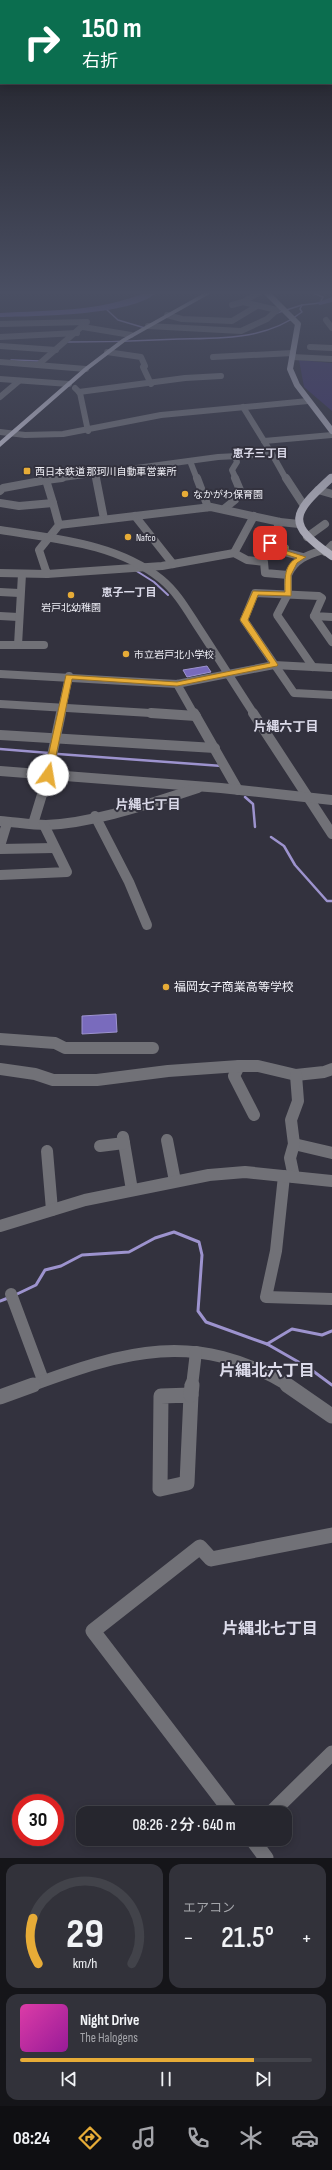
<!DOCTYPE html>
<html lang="ja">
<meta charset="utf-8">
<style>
:root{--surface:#26262e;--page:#32323a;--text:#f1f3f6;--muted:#a4a5aa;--line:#42434a;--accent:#e7ac37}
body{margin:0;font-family:"Sofia Sans Condensed","Noto Sans JP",sans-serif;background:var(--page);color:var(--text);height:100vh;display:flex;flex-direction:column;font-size:15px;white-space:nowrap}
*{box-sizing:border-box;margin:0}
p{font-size:13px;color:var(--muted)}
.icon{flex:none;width:22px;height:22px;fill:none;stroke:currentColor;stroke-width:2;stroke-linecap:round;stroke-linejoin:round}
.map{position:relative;height:1858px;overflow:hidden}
.drawer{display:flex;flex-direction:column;gap:6px;padding:6px;background:#151519;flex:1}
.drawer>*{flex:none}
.top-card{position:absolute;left:0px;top:0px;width:332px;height:84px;box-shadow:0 2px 10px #0003,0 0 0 1px var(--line);background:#0b6e4f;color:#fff;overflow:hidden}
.speed{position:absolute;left:12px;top:1794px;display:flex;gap:8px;font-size:20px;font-weight:700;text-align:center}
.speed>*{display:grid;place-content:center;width:52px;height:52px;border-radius:50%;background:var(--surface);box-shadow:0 2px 10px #0003,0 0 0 1px var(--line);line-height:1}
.speed .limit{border:6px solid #d22;background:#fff;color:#111}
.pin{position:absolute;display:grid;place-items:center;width:34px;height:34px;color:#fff;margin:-17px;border-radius:8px;box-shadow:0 2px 6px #0006}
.me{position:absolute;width:44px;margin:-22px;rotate:13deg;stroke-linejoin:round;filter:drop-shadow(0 0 3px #0008)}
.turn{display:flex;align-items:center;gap:14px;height:84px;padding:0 16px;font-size:18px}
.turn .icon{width:52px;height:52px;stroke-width:2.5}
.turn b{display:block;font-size:28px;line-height:34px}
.big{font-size:30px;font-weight:600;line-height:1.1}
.drawer .tile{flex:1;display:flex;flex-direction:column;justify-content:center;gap:6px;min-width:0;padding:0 14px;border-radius:12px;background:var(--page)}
.drawer .dial{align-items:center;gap:0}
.dial svg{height:104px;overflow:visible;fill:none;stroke:var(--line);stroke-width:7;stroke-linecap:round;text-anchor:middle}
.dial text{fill:var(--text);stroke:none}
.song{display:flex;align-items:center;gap:12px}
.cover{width:48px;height:48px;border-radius:6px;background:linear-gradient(135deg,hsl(320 70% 55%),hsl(300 70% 35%))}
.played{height:4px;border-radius:2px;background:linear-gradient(90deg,var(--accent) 80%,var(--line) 80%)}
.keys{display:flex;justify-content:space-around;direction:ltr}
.heat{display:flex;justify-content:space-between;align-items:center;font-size:22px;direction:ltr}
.drawer .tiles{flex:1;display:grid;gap:6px;grid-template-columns:1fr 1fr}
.tile:last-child{grid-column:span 2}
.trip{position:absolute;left:76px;top:1806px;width:216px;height:40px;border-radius:12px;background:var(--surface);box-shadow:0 2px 10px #0003,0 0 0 1px var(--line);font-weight:600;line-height:40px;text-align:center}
.dock{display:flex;height:64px;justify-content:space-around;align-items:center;background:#0f0f12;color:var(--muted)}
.dock .icon{width:28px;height:28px}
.dock .current{color:var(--accent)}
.dock b{font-size:18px;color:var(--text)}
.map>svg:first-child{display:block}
.green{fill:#3f356a}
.water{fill:#796bbd;stroke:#9d93ce}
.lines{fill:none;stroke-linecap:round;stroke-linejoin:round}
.stream-far3{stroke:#9d93ce;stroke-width:1.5}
.stream-far2{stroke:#9d93ce;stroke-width:2}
.stream-far1{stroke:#9d93ce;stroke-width:2.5}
.stream{stroke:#9d93ce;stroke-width:3}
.river{fill:#796bbd;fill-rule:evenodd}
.minor-far4{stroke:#717177;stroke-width:6}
.minor-far3{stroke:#717177;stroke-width:8}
.minor-far2{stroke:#717177;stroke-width:10}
.minor-far1{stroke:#717177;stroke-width:12}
.minor{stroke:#717177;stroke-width:15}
.major-far1{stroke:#aeadb9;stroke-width:6}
.major{stroke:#aeadb9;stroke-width:8}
.highway{fill:#c6c4d3;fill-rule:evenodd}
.route{fill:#e7ac37;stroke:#967024}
.poi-dot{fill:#e7ac37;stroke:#33323e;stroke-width:1.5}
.labels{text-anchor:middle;stroke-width:4;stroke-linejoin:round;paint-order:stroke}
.far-poi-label{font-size:10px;fill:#f0f0f7;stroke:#33323e;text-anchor:start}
.far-neighbourhood-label{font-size:11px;font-weight:bold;fill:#dcdbea;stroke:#33323e}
.poi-label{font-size:12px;fill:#f0f0f7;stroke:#33323e;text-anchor:start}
.neighbourhood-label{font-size:13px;font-weight:bold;fill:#dcdbea;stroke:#33323e}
.near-neighbourhood-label{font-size:16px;font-weight:bold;fill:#dcdbea;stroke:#33323e}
</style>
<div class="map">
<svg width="332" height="1858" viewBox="0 0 332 1858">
<rect width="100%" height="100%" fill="#33323e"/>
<!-- green -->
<path class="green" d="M299,360L332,363V411L304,387Z"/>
<!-- water -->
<g class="water">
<path d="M207,666L211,672L187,677L183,670Z"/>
<path d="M116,1014L117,1032L82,1034V1016Z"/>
</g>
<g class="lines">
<!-- stream-far3 -->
<g class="stream-far3">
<path d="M106,309L118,320L145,328"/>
<path d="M277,313L302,305L320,303L323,297L310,292"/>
<path d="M68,342C105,342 142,341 179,339C222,338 266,340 302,312L300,309L302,305"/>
<path d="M11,360L40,361"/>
</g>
<!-- stream-far2 -->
<path class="stream-far2" d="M135,570L154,582L168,595"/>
<!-- stream-far1 -->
<g class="stream-far1">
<path d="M0,749L49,753"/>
<path d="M58,754L222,766"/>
<path d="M245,797L253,804L255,827"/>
<path d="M271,837L284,846L295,865L327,901H332"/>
</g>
<!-- stream -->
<g class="stream">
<path d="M15,1295L36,1285L45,1270L61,1266L82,1255L129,1252L155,1238L174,1232L199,1242L202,1255L198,1311L206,1322L267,1344L292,1329L322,1335L332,1331"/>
<path d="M0,1301L8,1298"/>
<path d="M267,1344L309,1368L332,1385"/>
</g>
<!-- river -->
<g class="river">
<path d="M147,292H157C133,316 35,316 0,317V313C50,310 100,312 147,292Z"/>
<path d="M332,297V302L320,305L316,303Z"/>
</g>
<!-- minor-far4 -->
<g class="minor-far4">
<path d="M260,292L243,302L277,310"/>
<path d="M232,305L243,302"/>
<path d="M167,315L182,319L232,321L257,306"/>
<path d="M326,320L332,328"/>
<path d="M0,324L87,322L39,364"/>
<path d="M148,326L241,331L267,319L277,310"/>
<path d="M83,327L131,335"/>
<path d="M0,337L77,333"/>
<path d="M0,346L56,350"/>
<path d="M310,347L332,348"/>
<path d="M107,352L141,357L145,366L143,367L151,384"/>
<path d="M213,357L293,353"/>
<path d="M292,357L332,359"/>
<path d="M0,362L86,369"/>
<path d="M0,379L69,384"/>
<path d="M75,388L80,393L88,431"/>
<path d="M79,392L185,378L221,376"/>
<path d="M0,397L19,381"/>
<path d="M0,432L25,435L63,434L161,415L308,401"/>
<path d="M264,441L332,435"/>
<path d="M272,454L286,479"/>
<path d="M235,456L237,462L232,470L236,479"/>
<path d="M190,461L197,479"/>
<path d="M95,474L96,479"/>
<path d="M55,479L218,457L272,454L243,407"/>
</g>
<!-- minor-far3 -->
<g class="minor-far3">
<path d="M96,478L104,519"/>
<path d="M197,478L208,507"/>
<path d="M286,478L303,504"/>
<path d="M46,480L62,478"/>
<path d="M318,490L332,494"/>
<path d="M0,491L3,488L46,480L53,503L19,506L0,503"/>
<path d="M53,503L59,525L39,550L47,574L162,566L234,553L247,560L264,562L265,573L288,575C295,559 307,555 323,550"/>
<path d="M225,508L235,500L240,490L235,478"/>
<path d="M135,516L173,564"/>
<path d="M280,522L270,543L285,548L284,552L303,557"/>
<path d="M59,525L211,507L280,522L299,524"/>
<path d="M0,530C55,539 116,543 161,579C177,592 187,610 198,627C217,656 235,685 254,714"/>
<path d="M307,537L325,524"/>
<path d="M325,552L332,545"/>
<path d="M234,553L254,516"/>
<path d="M0,573L47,574"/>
<path d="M288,575V594L277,615L313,667"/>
<path d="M0,592L19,593"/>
<path d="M0,616L18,617"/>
<path d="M314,616L332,642"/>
<path d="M332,617L314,616L322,598L319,596L255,593L244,620L294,693L332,695"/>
<path d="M0,645H44"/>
<path d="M18,645L22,574"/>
<path d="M0,674L177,684L274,665L332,668"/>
<path d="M177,684L194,714"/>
<path d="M0,704L167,714"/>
<path d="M61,714L69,676"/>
</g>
<!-- minor-far2 -->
<g class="minor-far2">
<path d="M151,713L196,716"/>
<path d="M194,713L238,790"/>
<path d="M253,713L332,834"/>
<path d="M0,735L215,748"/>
<path d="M0,771L221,788L332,800"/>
<path d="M95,816L129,882L147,925"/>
<path d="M0,821C15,822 31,825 46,825C95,823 151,803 198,788"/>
<path d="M33,824L48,775L61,713"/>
<path d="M0,846L7,823"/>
<path d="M0,849L54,848"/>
<path d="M0,875L67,872L44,825"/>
</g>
<!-- minor-far1 -->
<g class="minor-far1">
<path d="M0,1039L55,1043L65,1048H153"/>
<path d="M239,1066L234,1076L254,1115"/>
<path d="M0,1069L35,1074L53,1080H97L168,1071L239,1066H258L296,1075L324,1072L332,1069"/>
<path d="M123,1137L132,1190"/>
<path d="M167,1140L175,1181"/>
<path d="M294,1144L332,1153"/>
<path d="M100,1146L124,1143"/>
<path d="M47,1151L52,1210"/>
<path d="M284,1176L276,1251L266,1297L332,1299"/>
<path d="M294,1177L290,1158L294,1144L291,1120L298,1101L296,1075"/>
<path d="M0,1226L85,1200L209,1175L245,1172L332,1181"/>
<path d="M11,1294L43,1380"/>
<path d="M30,1386C125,1351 196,1329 289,1386"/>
<path d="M192,1386L196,1352"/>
</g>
<!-- minor -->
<g class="minor">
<path d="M287,1385L332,1416"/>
<path d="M191,1395L187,1483L160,1489L161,1396Z"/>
<path d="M191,1395L192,1385"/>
<path d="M0,1397L33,1385"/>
<path d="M232,1813L93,1631L200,1547L211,1559L332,1535"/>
<path d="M271,1813L332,1753"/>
<path d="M252,1839L266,1858"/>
</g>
<!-- major-far1 -->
<g class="major-far1">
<path d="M266,292L298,324L290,369L297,385L332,431"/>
<path d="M330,479L332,477"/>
</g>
<!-- major -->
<path class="major" d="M331,478C292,514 285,523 332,556"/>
<!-- highway -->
<path class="highway" d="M206,292H213L126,341L88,370L0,447V441L84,368L122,339Z"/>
</g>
<!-- sky -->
<linearGradient id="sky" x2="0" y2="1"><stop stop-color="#1c1c22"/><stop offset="0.53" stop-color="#4a4f63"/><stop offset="1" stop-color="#4a4f63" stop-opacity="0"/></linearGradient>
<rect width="332" height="552" fill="url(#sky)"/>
<!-- route -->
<path class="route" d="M270,541L288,547L287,551L306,557L297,563L291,575V596L258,595L248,620L278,665L277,666L177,686L72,679L52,775L45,777L44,775L66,675L177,682L270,663L240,620L253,591L285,592C285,579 284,564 297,558L281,553L282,549L268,545L267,543Z"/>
<!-- markers -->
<g class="poi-dot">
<rect x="23" y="467" width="8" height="8" rx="2"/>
<circle cx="185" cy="494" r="4"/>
<circle cx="128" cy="537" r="4"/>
<circle cx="71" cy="595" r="4"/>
<circle cx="126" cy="654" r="4"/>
<circle cx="166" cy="987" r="4"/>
</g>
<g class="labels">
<!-- far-poi labels -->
<g class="far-poi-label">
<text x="35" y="475">西日本鉄道 那珂川自動車営業所</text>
<text x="193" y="498">なかがわ保育園</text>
<text x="136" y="541">Nafco</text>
<text x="71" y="611" text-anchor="middle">岩戸北幼稚園</text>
<text x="134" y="658">市立岩戸北小学校</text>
</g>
<!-- far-neighbourhood labels -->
<g class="far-neighbourhood-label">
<text x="260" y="457">恵子三丁目</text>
<text x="129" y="596">恵子一丁目</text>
</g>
<!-- poi labels -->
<g class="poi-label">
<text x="174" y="991">福岡女子商業高等学校</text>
</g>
<!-- neighbourhood labels -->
<g class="neighbourhood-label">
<text x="286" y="731">片縄六丁目</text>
<text x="148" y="809">片縄七丁目</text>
</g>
<!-- near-neighbourhood labels -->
<g class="near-neighbourhood-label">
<text x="267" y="1376">片縄北六丁目</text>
<text x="270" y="1634">片縄北七丁目</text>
</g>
</g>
</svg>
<div class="speed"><div class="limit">30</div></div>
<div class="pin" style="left:270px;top:543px;background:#d93025"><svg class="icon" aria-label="arrive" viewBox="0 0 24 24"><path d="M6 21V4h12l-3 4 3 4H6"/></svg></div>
<svg class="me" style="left:48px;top:775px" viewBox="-20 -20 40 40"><circle r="19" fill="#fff"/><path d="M0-13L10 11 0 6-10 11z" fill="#e7ac37"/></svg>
<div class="trip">08:26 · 2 分 · 640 m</div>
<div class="top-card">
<div class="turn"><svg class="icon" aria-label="right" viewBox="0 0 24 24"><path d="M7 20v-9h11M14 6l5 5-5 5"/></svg><div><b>150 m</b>右折</div></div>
</div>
</div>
<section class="drawer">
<div class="tiles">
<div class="tile dial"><svg viewBox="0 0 100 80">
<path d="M14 69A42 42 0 1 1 86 69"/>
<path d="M14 69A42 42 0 0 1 10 34" stroke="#e7ac37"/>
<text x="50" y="56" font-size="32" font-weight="700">29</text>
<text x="50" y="72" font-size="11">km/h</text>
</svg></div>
<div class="tile"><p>エアコン</p>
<div class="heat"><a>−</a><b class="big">21.5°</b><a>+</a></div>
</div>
<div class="tile">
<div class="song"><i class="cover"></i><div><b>Night Drive</b><p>The Halogens</p></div></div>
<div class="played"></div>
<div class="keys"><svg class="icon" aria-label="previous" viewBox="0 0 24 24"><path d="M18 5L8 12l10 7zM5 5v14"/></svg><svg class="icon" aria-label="pause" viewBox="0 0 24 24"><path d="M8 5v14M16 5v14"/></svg><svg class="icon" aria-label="next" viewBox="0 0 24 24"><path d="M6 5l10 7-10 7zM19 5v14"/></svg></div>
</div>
</div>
</section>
<nav class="dock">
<b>08:24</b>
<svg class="icon current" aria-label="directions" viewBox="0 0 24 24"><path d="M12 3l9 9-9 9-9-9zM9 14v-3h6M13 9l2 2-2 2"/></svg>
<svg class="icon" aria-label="music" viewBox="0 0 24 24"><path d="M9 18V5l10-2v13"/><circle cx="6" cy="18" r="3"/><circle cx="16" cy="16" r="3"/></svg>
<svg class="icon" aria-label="phone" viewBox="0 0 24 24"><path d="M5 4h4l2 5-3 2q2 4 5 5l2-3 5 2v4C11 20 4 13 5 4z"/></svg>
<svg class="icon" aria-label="climate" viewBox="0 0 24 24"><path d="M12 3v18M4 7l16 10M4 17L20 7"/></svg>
<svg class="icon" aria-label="car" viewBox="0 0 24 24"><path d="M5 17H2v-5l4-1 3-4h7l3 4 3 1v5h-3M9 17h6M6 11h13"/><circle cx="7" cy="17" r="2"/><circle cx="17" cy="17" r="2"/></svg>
</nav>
